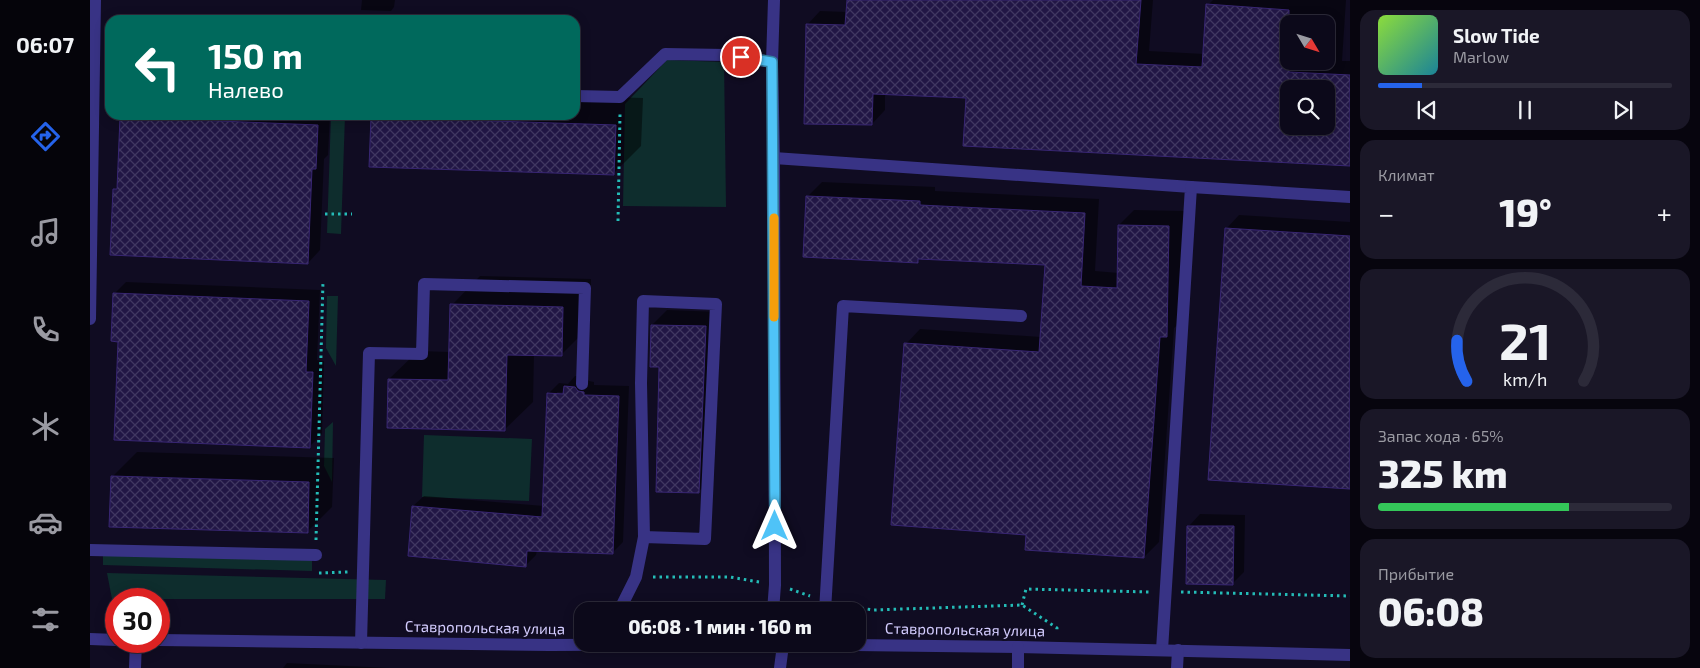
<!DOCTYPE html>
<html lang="ru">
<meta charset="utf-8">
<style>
:root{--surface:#0c091a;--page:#1a1727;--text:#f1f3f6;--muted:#9a9aa2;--line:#2c2a39;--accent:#2563eb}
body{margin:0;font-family:"Exo 2",sans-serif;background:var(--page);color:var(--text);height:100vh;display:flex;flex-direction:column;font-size:19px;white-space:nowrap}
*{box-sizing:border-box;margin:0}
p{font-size:16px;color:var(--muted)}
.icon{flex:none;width:28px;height:28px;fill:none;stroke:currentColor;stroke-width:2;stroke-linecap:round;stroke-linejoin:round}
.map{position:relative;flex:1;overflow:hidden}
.sheet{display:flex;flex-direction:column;gap:10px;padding:10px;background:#07050e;width:350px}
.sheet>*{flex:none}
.banner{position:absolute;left:15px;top:15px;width:475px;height:105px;border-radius:15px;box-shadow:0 2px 12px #0003,0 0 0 1px var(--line);background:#00695c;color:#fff;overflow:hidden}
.needle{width:32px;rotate:128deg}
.fabs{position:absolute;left:1190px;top:15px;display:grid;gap:10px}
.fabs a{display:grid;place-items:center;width:55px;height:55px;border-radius:10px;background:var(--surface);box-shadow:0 2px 12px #0003,0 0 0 1px var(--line);font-size:25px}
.speed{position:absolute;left:15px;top:588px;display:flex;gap:10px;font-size:25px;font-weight:700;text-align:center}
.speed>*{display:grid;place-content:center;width:65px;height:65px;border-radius:50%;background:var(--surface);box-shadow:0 2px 12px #0003,0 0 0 1px var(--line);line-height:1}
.speed .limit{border:8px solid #d22;background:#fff;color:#111}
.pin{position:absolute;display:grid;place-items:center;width:42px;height:42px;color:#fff;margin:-21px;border:2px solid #fff;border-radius:50%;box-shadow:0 1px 5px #0007}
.me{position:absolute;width:55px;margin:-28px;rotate:0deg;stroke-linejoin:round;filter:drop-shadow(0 0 4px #0008)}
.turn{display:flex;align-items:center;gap:18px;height:105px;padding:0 20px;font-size:22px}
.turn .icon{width:65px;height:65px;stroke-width:2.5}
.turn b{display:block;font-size:35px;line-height:42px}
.big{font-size:38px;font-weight:800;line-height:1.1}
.sheet .card{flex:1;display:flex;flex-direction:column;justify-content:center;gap:8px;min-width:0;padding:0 18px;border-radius:15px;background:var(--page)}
.sheet .dial{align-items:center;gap:0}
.dial svg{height:130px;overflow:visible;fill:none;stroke:var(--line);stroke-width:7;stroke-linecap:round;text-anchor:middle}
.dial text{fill:var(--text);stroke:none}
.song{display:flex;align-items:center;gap:15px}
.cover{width:60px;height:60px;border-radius:8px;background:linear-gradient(135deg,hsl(90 70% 55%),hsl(190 70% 35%))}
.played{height:5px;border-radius:2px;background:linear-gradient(90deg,var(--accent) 15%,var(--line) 15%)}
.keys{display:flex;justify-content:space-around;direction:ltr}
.heat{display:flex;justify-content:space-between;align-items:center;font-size:28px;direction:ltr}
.charge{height:8px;border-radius:4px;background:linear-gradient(90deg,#34c759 65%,var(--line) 0)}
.trip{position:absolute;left:484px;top:602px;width:292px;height:50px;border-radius:15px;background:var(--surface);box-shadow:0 2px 12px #0003,0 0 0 1px var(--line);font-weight:800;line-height:50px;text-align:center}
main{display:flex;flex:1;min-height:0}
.dock{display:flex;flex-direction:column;width:90px;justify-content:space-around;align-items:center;background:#05040a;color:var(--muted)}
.dock .icon{width:35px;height:35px}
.dock .on{color:var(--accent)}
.dock b{font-size:22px;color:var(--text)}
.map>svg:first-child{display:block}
.green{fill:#0e2d2d}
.shadow{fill:#0007;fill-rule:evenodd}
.building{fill:url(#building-cross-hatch);stroke:#382673;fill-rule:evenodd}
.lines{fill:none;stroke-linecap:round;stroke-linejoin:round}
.path{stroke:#24bcb7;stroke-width:3;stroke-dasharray:2.5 4;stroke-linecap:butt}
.minor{stroke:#383385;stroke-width:12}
.route-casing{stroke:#337fa1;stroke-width:12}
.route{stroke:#4fc3f7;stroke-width:9}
.slow{stroke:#f59e0b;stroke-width:9}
.labels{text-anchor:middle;stroke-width:4.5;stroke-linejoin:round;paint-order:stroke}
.street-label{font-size:15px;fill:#d4cdff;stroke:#100c22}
</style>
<main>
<nav class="dock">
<b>06:07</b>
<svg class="icon on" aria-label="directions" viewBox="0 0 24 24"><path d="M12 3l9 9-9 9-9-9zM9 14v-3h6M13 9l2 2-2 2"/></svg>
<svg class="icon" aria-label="music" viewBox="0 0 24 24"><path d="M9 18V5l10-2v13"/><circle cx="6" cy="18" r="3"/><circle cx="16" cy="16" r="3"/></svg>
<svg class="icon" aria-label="phone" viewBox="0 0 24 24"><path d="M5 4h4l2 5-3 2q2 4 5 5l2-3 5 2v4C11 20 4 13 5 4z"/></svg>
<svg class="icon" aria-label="climate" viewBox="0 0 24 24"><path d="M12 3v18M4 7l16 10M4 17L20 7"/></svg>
<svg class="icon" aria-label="car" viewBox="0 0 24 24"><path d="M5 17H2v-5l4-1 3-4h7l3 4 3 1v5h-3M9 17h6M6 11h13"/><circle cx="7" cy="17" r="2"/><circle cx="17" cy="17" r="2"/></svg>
<svg class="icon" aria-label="filters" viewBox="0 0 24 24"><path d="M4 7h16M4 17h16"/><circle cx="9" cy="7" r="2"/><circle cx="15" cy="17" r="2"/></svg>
</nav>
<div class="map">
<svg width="1260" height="668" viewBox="0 0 1260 668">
<defs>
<pattern id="building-cross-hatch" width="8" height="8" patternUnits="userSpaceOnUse" patternTransform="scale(1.25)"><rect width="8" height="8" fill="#211645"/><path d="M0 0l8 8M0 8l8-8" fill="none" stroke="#403761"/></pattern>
</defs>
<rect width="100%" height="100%" fill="#100c22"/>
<!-- green -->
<g class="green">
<path d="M577,60L634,62L636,207L533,206L535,104Z"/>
<path d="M241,115H255L251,234L237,233Z"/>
<path d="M237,296H248L246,366L236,348Z"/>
<path d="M243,422L242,482L234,466L235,429Z"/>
<path d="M334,435L442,439L439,501L332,497Z"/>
<path d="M13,554L222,560V571L13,565Z"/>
<path d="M17,573L296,580L295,599H22Z"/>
</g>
<!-- shadow -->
<g class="shadow">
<path d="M272,0H305L304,7L301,11L271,10Z"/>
<path d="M758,0H1063L1059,51L1114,54L1118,5L1123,0H1256L1252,61H1260V165L877,96L795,93V110L782,124L717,25L730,11L757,12ZM1199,24H1236V61H1199ZM1199,89H1236V126H1199Z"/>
<path d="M485,96L553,98L551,146L524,173L282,118L285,115H485Z"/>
<path d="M34,115H240L238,155L234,159L230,250L218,263L25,189L28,185L31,117Z"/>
<path d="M732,182L845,187V191L1009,199L1005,271L1029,273V225L1044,210L1094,211L1092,321L1084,328L1069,542L1054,557L937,533L816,344L830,329L951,337L956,264L831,258L827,261L717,197Z"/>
<path d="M1149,215L1260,222V488L1136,229Z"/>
<path d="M390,276L501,279L500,326L471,355L444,354L443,402L414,430L299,379L328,351L360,352L362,305Z"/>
<path d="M36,282L230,290L227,360L234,361L232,434L220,446L24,294Z"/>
<path d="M577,310L631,312L624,477L608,492L571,366L562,325Z"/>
<path d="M485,376L495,377L499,381L504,382V385L539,386L533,542L522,553L447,550L446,555L436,565L323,506L334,496L454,506L458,394L469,383L478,384ZM467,392L479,393V395H467Z"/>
<path d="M47,452L244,458L242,507L217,532L22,477Z"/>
<path d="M1110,514L1155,515L1154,572L1142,584L1099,526Z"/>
<path d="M197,663L299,668H193Z"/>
</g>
<!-- building -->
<g class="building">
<path d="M757,0H1051L1046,64L1112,67L1116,4L1199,10V72L1260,75V166L873,146L876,98L783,94L782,125L714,124L716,24L755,25ZM1199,89H1236V126H1199Z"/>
<path d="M30,117L228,125L226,169H222L218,264L20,255L23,189H27Z"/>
<path d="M281,117L526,125L524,175L279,167Z"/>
<path d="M716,196L830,201V205L995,213L991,286L1027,288L1028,225L1079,226L1077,337H1070L1054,558L935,550L936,535L801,525L814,343L949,352L955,265L828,259V263L713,257Z"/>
<path d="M1135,228L1260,236V489L1118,480Z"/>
<path d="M23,293L219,301L216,372H223L220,448L24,440L28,342L21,341Z"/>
<path d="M360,304L473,307L472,356L417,355L415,431L297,428L298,379L358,380Z"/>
<path d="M561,325L616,326L609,493L566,492L569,367H560Z"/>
<path d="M474,386L485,387L488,391L494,392V395L529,396L523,554L437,551L436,567L318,556L322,506L452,517L457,393L473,394Z"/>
<path d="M21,476L219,482L218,533L19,527Z"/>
<path d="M1097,526H1144L1143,585L1096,584Z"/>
</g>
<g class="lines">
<!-- path -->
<g class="path">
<path d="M235,214H262"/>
<path d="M528,221L530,114"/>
<path d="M226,540L233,281"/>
<path d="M229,573L258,572"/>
<path d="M563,577H640L669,582"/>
<path d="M700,589L720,596"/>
<path d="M1091,592L1260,596"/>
<path d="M752,605L783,610L932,605L967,628V632"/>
<path d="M932,605L936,589L1059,592"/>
</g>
<!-- minor -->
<g class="minor">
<path d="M485,96L530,97L575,54L636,55L682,62"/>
<path d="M684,158L1101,187L1072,650"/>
<path d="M1101,187L1260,197"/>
<path d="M0,319L5,0"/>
<path d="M0,550L226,555"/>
<path d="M529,611L546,577L554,537L551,383L553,301L626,304L615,539L554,537"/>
<path d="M683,611L685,585L684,158L682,62L684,0"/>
<path d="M735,611L753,306L931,316"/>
<path d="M0,639L26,640"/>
<path d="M69,640L459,645L681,644L928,647L1260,655"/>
<path d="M271,643L279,353L332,354L334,284L495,288L492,384"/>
<path d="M928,647V668"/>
<path d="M45,668L46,641"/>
<path d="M690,668L693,645"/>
<path d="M1087,668L1088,650"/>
</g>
</g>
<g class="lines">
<defs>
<path id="route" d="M651,57L682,62L685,526"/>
</defs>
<!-- route casing -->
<use href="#route" class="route-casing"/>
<!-- route -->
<use href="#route" class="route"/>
<!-- slow -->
<path class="slow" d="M684,218V317"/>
</g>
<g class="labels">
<!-- street labels -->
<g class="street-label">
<text transform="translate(395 628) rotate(1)" y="5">Ставропольская улица</text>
<text transform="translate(875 630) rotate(1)" y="5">Ставропольская улица</text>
</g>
</g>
</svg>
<div class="fabs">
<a><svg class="needle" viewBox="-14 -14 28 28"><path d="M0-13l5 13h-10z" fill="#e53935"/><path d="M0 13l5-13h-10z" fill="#9a9aa2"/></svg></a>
<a><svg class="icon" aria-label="search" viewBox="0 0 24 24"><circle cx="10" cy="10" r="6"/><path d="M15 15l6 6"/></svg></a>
</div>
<div class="speed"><div class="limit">30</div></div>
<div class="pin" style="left:651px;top:57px;background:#d93025"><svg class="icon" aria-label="arrive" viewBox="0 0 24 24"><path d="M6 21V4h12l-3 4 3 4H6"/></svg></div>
<svg class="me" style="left:685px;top:526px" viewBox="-20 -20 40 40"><path d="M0-17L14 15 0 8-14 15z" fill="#4fc3f7" stroke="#fff" stroke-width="4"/></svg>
<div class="trip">06:08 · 1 мин · 160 m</div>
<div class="banner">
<div class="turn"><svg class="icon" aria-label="left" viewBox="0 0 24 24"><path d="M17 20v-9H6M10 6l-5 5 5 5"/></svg><div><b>150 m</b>Налево</div></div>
</div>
</div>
<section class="sheet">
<div class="card">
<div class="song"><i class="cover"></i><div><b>Slow Tide</b><p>Marlow</p></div></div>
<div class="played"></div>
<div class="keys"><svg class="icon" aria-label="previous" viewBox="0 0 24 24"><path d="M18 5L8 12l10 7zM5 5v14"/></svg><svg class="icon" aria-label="pause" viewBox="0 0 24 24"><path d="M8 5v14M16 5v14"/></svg><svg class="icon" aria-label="next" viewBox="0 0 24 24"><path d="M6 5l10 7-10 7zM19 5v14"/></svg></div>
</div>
<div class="card"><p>Климат</p>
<div class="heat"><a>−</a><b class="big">19°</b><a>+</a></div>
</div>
<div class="card dial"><svg viewBox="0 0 100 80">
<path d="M14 69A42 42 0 1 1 86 69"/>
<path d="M14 69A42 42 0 0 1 8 44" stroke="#2563eb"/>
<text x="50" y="56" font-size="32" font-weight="700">21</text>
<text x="50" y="72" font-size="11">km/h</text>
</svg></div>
<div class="card"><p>Запас хода · 65%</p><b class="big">325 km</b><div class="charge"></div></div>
<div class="card"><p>Прибытие</p><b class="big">06:08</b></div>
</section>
</main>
